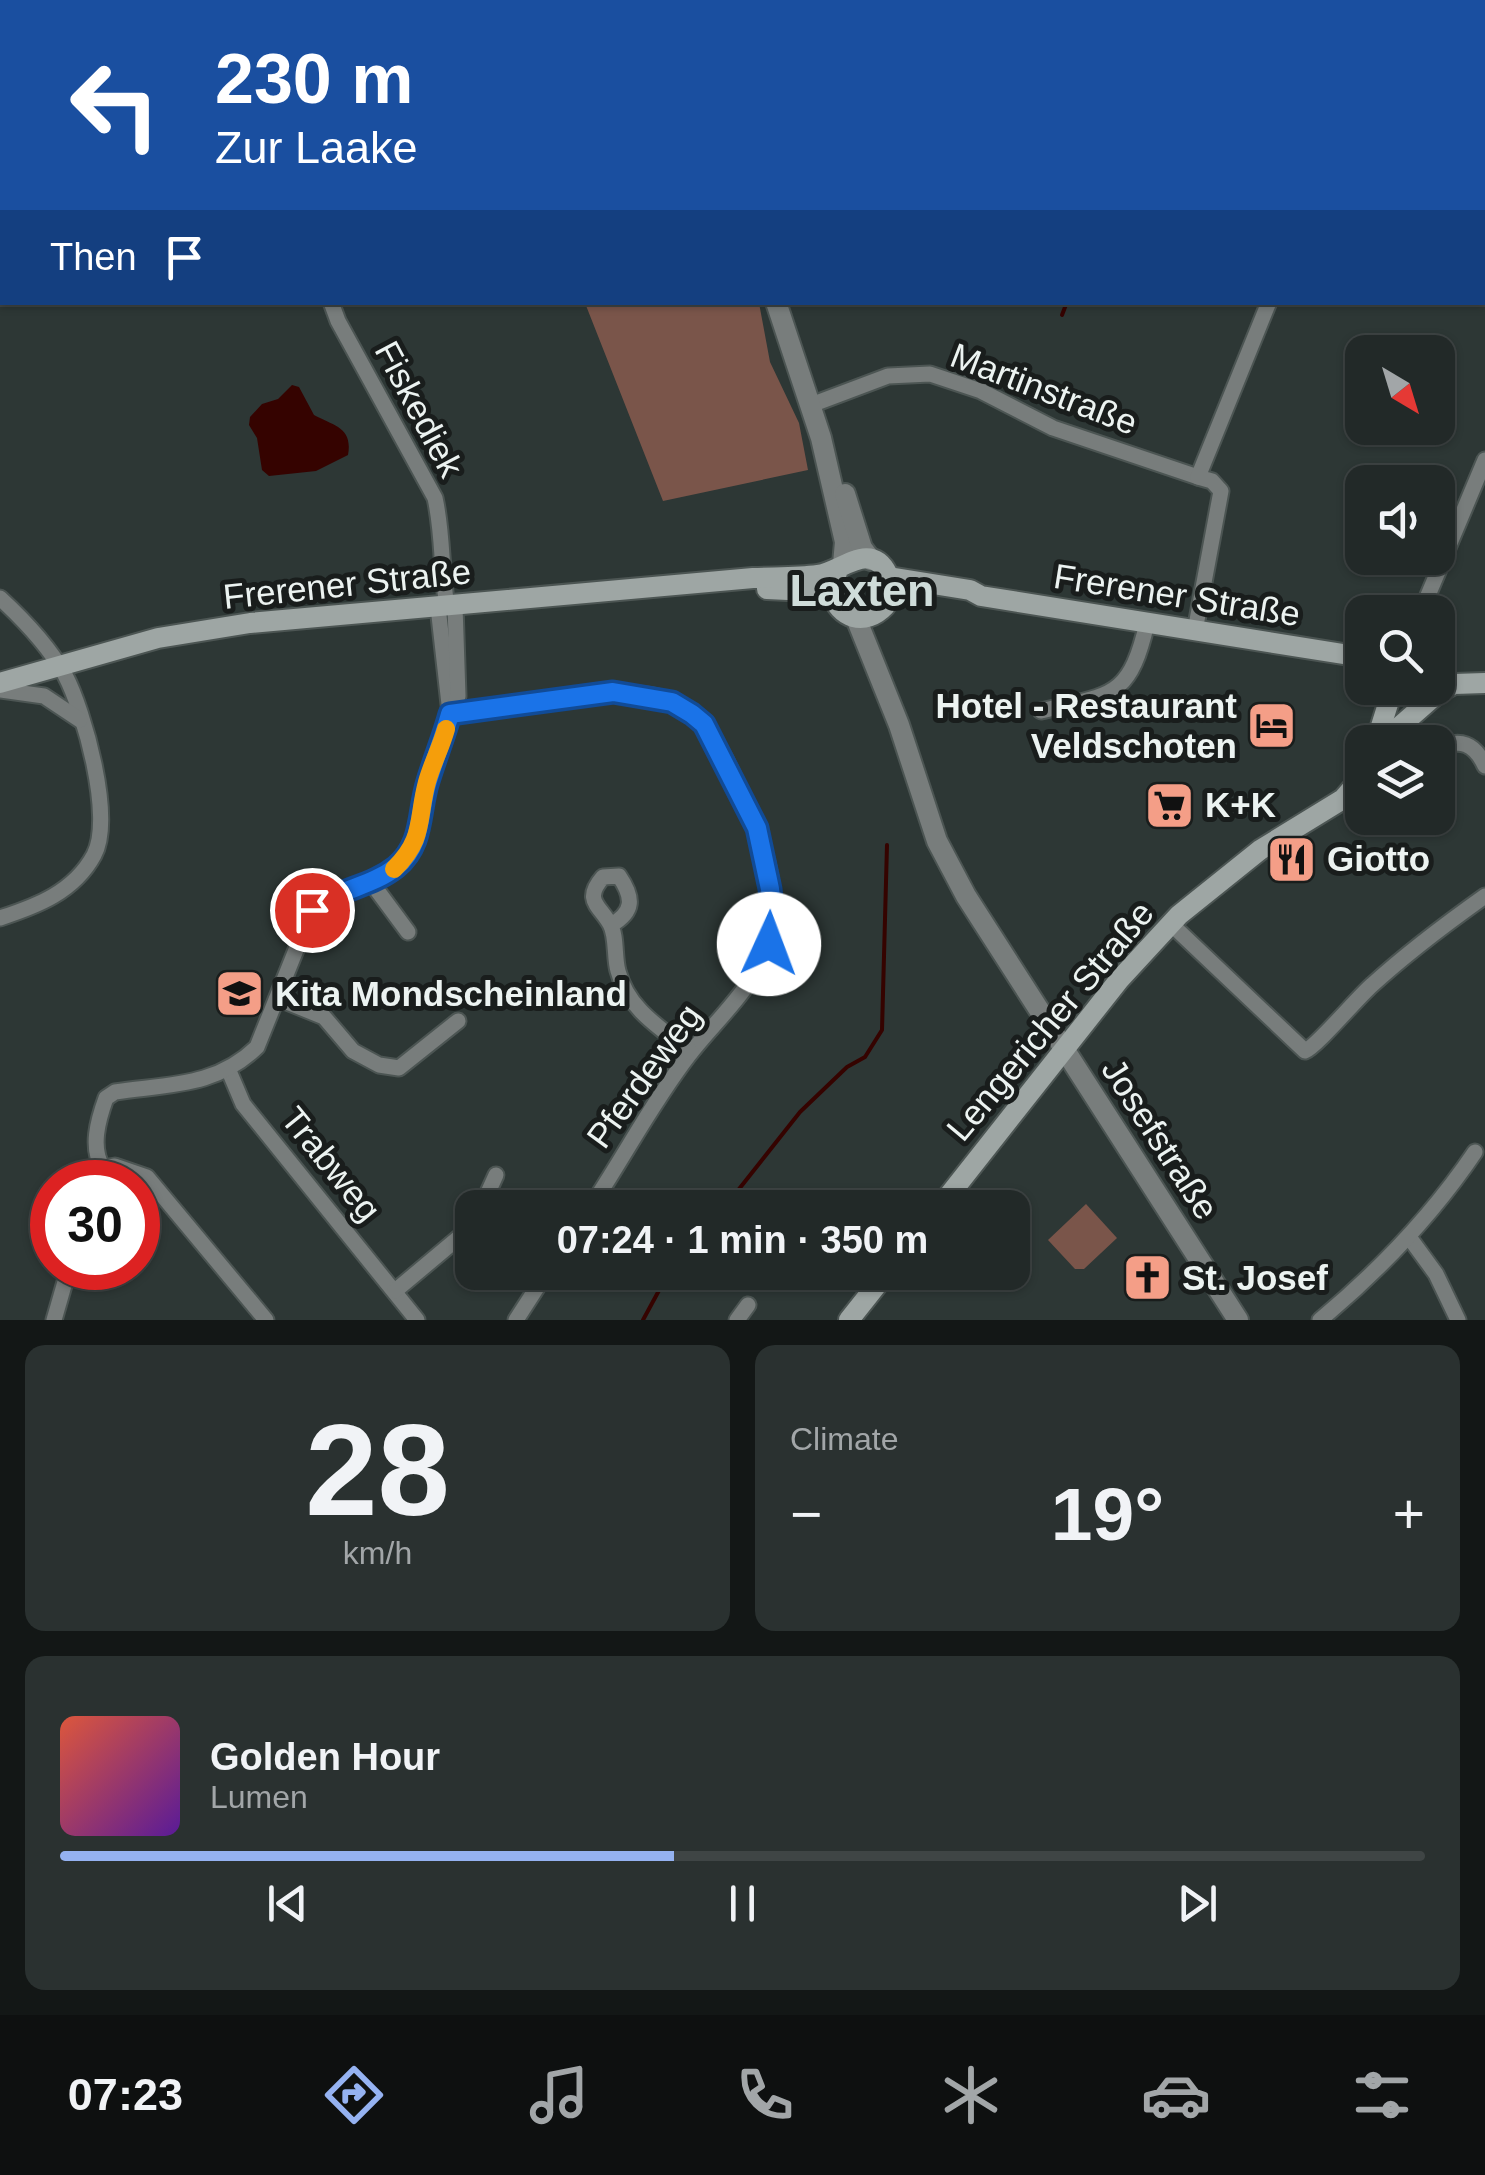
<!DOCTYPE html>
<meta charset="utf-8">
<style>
:root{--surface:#222928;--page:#2a3130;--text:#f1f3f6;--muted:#a2a6a8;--line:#3f4545;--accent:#95b2f1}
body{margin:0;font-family:Arial,sans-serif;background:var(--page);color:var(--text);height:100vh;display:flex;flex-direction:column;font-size:38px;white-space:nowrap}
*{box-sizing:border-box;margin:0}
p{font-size:32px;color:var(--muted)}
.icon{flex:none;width:55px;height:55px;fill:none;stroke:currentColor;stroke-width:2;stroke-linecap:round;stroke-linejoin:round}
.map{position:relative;height:1320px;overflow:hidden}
.side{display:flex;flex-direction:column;gap:25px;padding:25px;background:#131716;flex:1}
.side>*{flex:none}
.hud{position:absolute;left:0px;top:0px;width:1485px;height:305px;box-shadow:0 2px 8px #0004,0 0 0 2px var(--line);background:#1a4fa0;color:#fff;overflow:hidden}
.needle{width:65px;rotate:142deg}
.fabs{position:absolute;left:1345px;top:335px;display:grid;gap:20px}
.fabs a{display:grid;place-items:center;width:110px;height:110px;border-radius:20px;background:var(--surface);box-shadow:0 2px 8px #0004,0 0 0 2px var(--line);font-size:50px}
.speed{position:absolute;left:30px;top:1160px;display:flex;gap:20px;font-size:50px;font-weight:700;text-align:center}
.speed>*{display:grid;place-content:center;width:130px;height:130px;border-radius:50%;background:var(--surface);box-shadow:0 2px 8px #0004,0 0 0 2px var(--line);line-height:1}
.speed .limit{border:15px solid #d22;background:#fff;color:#111}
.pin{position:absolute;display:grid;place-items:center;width:85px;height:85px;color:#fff;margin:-42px;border:5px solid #fff;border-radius:50%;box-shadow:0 2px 10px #0007}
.me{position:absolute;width:110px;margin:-55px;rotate:2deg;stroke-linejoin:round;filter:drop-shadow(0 0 8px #0008)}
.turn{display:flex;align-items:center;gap:35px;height:210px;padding:0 50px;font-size:45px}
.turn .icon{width:130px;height:130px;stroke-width:2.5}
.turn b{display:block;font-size:70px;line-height:85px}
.then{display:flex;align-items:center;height:95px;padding:0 50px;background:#0003;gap:20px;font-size:38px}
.big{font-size:75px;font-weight:700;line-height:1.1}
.side .card{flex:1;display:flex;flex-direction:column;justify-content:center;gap:15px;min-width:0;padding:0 35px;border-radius:20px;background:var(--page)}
.side .dial{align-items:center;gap:0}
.dial b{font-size:130px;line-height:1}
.song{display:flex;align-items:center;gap:30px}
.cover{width:120px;height:120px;border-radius:15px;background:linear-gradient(135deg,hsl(10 70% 55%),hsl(270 70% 35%))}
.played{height:10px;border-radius:5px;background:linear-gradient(90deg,var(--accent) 45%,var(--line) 45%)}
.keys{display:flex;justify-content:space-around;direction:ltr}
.heat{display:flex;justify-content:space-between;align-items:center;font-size:55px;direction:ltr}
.side .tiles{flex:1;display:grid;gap:25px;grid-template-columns:1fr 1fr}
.card:last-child{grid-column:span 2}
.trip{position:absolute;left:455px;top:1190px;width:575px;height:100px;border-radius:20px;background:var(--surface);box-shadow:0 2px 8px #0004,0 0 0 2px var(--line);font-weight:700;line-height:100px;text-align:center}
.tabs{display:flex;height:160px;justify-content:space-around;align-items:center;background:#0e1010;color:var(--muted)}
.tabs .icon{width:70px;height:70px}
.tabs .selected{color:var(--accent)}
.tabs b{font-size:45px;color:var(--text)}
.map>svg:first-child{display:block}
.green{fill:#7a554a}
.water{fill:#350300}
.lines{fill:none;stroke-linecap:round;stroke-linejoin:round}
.stream{stroke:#350300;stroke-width:4}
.minor-casing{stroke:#4c5553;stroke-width:19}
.tertiary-casing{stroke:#4c5553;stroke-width:24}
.secondary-casing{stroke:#4c5553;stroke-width:24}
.minor{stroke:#787d7c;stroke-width:15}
.tertiary{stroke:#787d7c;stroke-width:20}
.secondary{stroke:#9ea6a4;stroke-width:20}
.route-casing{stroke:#114b97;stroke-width:25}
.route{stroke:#1a73e8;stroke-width:18}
.slow{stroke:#f59e0b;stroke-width:18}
.labels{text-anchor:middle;stroke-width:10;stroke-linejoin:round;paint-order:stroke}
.street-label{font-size:35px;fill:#ecf3f1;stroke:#191d1c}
.poi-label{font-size:35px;font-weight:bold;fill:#ecf3f1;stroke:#191d1c;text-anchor:start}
.district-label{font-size:45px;font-weight:bold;fill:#cfdcd9;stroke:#191d1c}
</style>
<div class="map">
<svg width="1485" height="1320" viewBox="0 0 1485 1320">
<rect width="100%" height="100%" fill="#2d3735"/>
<!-- green -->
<g class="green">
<path d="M585,303H759L770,362L799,423L808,470L663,501Z"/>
<path d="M1086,1204L1117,1238L1084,1269H1075L1048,1240Z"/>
</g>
<!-- water -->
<path class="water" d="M292,385L299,387L314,415C334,426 353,427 348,455L316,471L269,476L262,470L257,438L249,425L250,417L262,404L278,399Z"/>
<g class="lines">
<!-- stream -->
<g class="stream">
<path d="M1308,2L1310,0"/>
<path d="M1062,315L1067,302"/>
<path d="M724,1208L800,1112L847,1067L865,1057L882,1030L887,845"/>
<path d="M643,1320L669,1272"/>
</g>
<defs>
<g id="minor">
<path d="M151,0L159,2"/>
<path d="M824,0L826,2"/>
<path d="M697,2L702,0"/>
<path d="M1175,2L1177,0"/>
<path d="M1331,2L1333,0"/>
<path d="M331,302L338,321L435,498C443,533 441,570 447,607"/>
<path d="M811,405L888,376L930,374L981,391L1053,428L1198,477"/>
<path d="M0,598C25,621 48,645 65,675C84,711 114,818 94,855C74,892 37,906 0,918"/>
<path d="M438,607L450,713"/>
<path d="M1421,612L1485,460"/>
<path d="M1195,631L1221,491L1212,481L1198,477L1269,302"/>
<path d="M0,690L44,696L80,720"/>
<path d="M1041,711C1111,694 1129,700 1147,623"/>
<path d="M450,713C480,710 510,708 540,704C590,698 650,679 694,715C716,733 738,786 750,813C766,848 782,907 768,945C753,989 716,1020 689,1055C652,1103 624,1157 590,1208"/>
<path d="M1438,749C1460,737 1475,744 1485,766"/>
<path d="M371,882L408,932"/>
<path d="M1171,924L1305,1051C1316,1047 1358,997 1372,985C1407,953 1447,923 1485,896"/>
<path d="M611,925C634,912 634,898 619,876L603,877C583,900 599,905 610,924C617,936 614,957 618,971C628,1010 662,1029 691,1052"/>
<path d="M277,998L324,1017L353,1051L379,1065L399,1068L458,1021"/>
<path d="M229,1071L243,1104L417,1320"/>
<path d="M103,1168C90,1148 98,1120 106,1098L115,1092C168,1084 216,1087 257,1047L312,910L328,897L371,882L395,868L413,850L419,832L427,783L458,696L455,606"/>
<path d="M103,1168L115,1166L147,1177L266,1320"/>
<path d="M481,1208L496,1175"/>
<path d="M1409,1237L1436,1274L1458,1320"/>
<path d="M395,1291L463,1234L472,1222"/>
<path d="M54,1320L69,1268"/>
<path d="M516,1320L547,1272"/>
<path d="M737,1320L748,1305"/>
<path d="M1320,1320C1380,1270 1431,1217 1475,1152"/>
</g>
<g id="tertiary">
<path d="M635,0L636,2"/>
<path d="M776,302L821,438L845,542L843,564"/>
<path d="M845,494L862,548L871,560"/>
<path d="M856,618L899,725L937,841L966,896L1238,1320"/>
</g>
<g id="secondary">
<path d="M889,577L970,590L981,596L1362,657"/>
<path d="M767,589L809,591L831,597"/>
<path d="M0,683L158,638L250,623L753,578C774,577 797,578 818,575C841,572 871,539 888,575C893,586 890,596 885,606C865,627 839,619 831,592L838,569"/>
<path d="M1376,742L1393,688"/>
<path d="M1382,742L1439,692L1454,684L1485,683"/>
<path d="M939,1208L1119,980L1179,915L1260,850L1343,799L1362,777"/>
<path d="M849,1320L887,1272"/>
</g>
</defs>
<!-- minor casing -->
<use href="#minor" class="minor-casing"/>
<!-- tertiary casing -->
<use href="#tertiary" class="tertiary-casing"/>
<!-- secondary casing -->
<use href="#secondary" class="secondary-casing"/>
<!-- minor -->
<use href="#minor" class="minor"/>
<!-- tertiary -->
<use href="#tertiary" class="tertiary"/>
<!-- secondary -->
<use href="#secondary" class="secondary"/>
</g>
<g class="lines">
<defs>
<path id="route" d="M312,910C337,889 371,887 396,867C424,844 418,812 428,781C435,758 444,736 450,714L613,692L672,702L692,714L704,724L757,828L770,889L773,917L769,944"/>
</defs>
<!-- route casing -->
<use href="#route" class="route-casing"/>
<!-- route -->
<use href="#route" class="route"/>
<!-- slow -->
<path class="slow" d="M394,869C425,839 417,819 427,782C432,764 441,747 446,729"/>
</g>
<!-- icons -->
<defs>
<symbol id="hotel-square" viewBox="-11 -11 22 22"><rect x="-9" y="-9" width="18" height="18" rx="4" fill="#f49e87" stroke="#191d1c"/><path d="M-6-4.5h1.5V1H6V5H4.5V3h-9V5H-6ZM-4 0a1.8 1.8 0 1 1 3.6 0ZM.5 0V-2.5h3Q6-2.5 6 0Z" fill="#111"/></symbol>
<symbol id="supermarket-square" viewBox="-11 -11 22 22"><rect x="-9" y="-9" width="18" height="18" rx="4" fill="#f49e87" stroke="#191d1c"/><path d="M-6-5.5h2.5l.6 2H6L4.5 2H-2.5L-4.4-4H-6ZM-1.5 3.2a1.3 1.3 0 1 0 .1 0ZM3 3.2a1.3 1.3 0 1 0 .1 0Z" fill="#111"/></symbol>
<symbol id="restaurant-square" viewBox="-11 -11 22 22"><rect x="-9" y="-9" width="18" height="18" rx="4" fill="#f49e87" stroke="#191d1c"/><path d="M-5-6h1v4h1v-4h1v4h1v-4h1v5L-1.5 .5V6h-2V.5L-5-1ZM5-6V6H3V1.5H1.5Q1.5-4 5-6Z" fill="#111"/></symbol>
<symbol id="school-square" viewBox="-11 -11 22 22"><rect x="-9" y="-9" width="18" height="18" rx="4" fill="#f49e87" stroke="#191d1c"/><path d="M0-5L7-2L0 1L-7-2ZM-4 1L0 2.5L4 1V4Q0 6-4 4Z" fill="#111"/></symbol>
<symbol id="church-square" viewBox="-11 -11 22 22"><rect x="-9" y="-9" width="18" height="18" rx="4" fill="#f49e87" stroke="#191d1c"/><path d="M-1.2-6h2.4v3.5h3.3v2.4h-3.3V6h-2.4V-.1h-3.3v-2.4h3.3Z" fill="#111"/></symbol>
</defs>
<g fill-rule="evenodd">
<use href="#hotel-square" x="1244" y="698" width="55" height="55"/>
<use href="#supermarket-square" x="1142" y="778" width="55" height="55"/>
<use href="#restaurant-square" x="1264" y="832" width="55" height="55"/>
<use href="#school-square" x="212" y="966" width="55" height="55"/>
<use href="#church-square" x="1120" y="1250" width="55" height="55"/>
</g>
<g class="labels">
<!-- street labels -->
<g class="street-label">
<text transform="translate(1044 389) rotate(21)" y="12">Martinstraße</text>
<text transform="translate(419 409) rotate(62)" y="12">Fiskediek</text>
<text transform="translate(347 584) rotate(-6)" y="12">Frerener Straße</text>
<text transform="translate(1177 595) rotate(9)" y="12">Frerener Straße</text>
<text transform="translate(1050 1021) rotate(-50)" y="12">Lengericher Straße</text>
<text transform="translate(644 1076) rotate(-54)" y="12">Pferdeweg</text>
<text transform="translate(1160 1139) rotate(57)" y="12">Josefstraße</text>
<text transform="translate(331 1164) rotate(51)" y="12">Trabweg</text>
</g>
<!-- poi labels -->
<g class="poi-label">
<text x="1237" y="718" text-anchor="end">Hotel - Restaurant<tspan x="1237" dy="40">Veldschoten</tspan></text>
<text x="1205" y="817">K+K</text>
<text x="1327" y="871">Giotto</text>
<text x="275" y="1006">Kita Mondscheinland</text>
<text x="1182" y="1290">St. Josef</text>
</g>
<!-- district labels -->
<g class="district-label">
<text x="862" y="606">Laxten</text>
</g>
</g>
</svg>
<div class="fabs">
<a><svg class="needle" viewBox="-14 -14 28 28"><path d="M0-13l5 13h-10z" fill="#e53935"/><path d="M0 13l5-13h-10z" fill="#a2a6a8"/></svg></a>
<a><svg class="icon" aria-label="sound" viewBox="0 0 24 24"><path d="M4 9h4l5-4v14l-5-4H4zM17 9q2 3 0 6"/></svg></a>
<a><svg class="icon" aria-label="search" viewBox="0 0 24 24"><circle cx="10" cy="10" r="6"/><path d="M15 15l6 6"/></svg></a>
<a><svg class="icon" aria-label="layers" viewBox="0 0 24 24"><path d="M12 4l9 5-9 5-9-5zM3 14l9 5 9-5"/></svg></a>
</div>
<div class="speed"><div class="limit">30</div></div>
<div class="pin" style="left:312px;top:910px;background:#d93025"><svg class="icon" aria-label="arrive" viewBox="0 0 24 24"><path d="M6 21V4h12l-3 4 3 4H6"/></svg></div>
<svg class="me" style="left:769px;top:944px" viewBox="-20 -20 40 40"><circle r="19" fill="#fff"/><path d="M0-13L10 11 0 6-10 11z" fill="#1a73e8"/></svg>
<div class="trip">07:24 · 1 min · 350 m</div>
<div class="hud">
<div class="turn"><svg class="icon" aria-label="left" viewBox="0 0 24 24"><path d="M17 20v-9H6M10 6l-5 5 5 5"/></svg><div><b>230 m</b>Zur Laake</div></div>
<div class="then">Then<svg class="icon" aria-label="arrive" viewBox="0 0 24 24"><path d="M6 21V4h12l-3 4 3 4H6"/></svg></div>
</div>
</div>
<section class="side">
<div class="tiles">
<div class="card dial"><b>28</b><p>km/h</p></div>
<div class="card"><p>Climate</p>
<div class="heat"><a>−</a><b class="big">19°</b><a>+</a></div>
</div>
<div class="card">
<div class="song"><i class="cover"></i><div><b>Golden Hour</b><p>Lumen</p></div></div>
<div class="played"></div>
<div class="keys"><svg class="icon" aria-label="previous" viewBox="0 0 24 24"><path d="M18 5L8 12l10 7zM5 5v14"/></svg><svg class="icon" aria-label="pause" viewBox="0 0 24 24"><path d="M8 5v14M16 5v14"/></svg><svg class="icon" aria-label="next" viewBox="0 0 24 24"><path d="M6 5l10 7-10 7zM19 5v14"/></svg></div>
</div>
</div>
</section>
<nav class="tabs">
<b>07:23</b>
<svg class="icon selected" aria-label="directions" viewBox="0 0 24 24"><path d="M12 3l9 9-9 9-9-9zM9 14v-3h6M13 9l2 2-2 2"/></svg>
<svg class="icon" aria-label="music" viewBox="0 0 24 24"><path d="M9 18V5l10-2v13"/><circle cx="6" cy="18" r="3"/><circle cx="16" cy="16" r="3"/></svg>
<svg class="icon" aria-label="phone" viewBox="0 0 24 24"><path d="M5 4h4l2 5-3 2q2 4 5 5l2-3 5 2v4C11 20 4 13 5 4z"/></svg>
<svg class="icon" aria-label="climate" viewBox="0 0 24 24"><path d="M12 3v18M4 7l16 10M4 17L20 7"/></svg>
<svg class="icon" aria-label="car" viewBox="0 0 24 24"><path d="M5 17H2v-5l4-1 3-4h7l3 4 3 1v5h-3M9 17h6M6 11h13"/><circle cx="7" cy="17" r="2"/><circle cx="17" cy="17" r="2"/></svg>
<svg class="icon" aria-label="filters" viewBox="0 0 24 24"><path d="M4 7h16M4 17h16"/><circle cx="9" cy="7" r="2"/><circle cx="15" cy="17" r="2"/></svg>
</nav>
